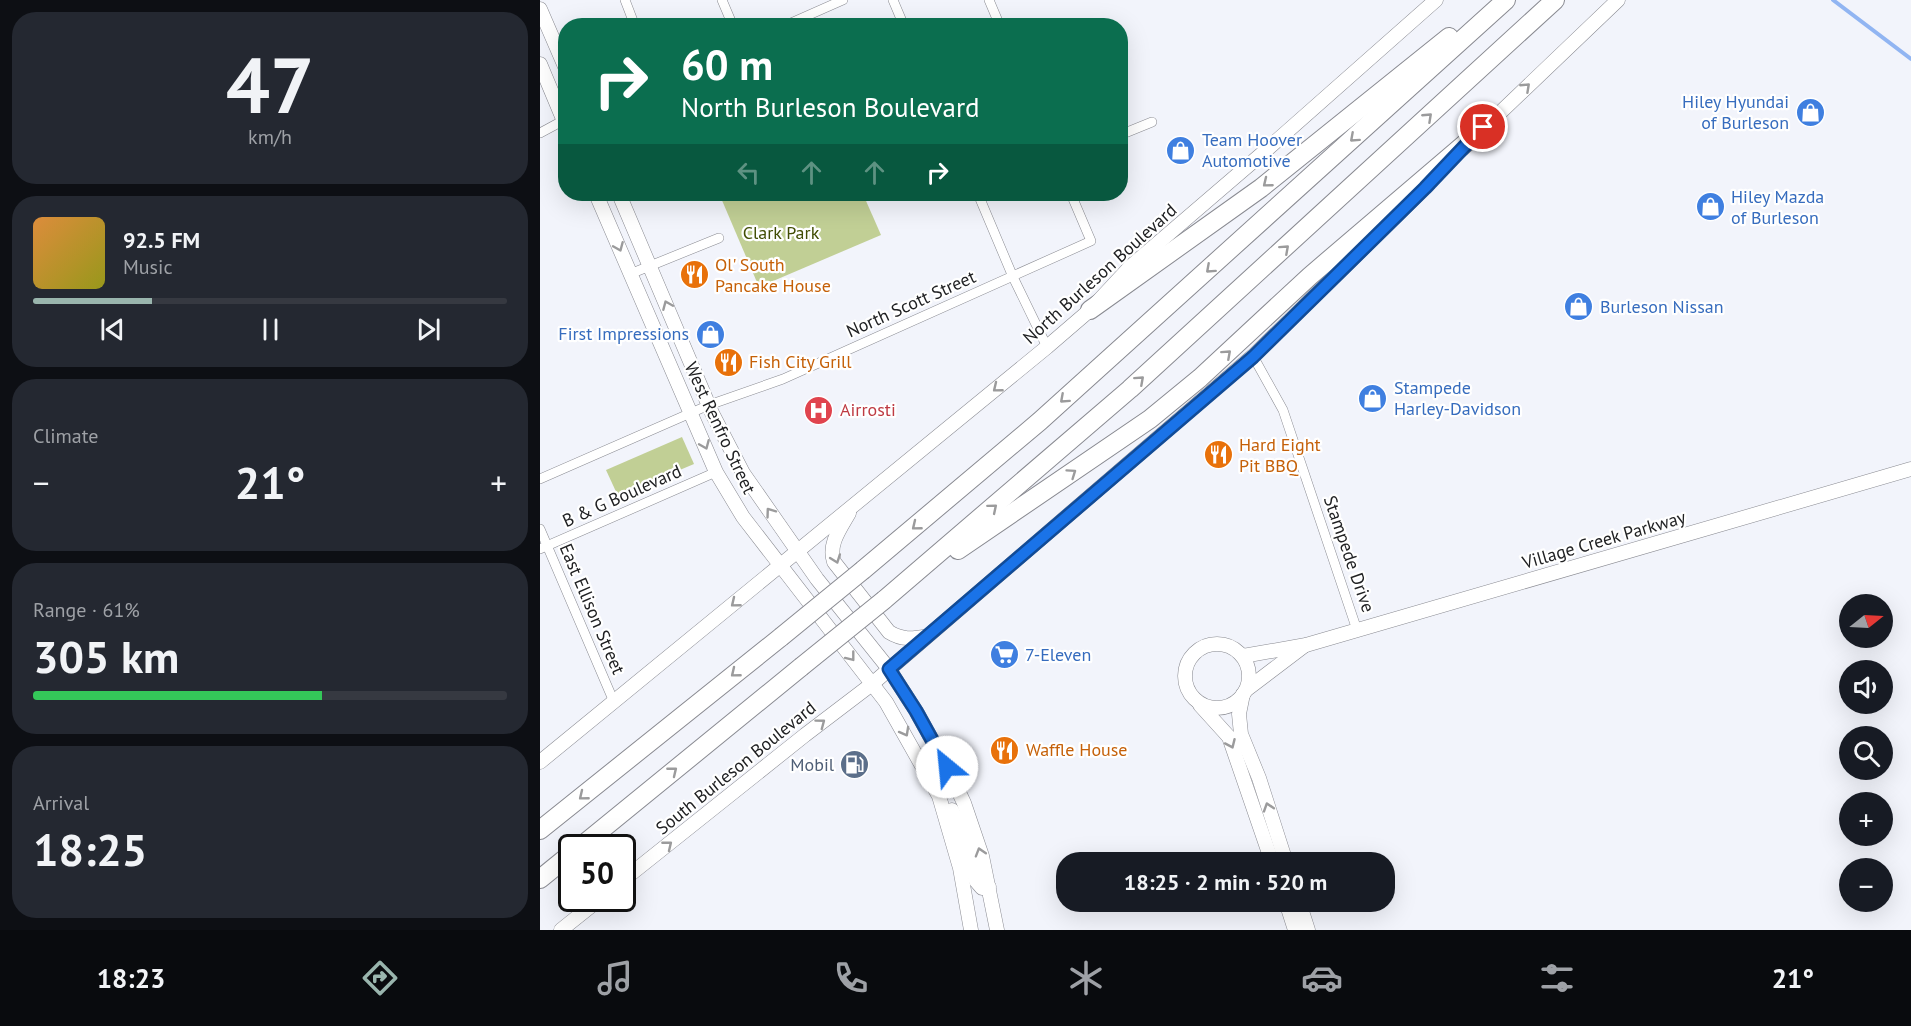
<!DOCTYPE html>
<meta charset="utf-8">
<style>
:root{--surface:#171b24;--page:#242831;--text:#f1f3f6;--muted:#9ea1a6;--line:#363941;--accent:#99b5ad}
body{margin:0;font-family:"PT Sans",sans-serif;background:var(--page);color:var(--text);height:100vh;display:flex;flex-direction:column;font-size:22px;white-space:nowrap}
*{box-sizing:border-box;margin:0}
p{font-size:20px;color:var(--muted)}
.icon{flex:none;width:33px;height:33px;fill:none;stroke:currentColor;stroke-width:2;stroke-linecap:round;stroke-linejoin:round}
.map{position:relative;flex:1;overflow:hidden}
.drawer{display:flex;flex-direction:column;gap:12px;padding:12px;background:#0d0f14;width:540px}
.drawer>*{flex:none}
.banner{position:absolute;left:18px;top:18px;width:570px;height:183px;border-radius:24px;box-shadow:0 6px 24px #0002;background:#0b6e4f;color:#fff;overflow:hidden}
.needle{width:39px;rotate:72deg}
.buttons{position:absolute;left:1299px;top:594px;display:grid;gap:12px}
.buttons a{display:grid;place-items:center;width:54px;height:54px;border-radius:50%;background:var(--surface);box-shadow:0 6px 24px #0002;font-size:30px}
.speed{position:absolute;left:18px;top:834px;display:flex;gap:12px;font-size:30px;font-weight:700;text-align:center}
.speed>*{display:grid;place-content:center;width:78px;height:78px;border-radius:50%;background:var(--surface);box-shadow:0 6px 24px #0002;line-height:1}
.speed .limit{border:3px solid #111;border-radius:9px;background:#fff;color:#111}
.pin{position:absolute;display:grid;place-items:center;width:51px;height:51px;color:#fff;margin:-26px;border:3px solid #fff;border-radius:50%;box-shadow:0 2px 6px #0007}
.me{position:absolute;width:66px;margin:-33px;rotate:332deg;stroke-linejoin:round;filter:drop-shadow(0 0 4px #0008)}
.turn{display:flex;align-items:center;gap:21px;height:126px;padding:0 24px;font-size:27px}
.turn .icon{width:78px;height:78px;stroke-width:2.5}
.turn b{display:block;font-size:42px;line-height:51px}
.lanes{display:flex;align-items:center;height:57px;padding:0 24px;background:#0003;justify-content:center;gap:30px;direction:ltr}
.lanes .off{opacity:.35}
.big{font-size:45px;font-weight:600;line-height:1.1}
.drawer .widget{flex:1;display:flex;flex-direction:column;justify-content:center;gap:9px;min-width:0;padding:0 21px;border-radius:24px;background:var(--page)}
.drawer .dial{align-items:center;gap:0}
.dial b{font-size:78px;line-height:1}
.song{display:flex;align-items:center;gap:18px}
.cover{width:72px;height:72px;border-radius:9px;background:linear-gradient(135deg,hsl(30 70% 55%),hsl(60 70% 35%))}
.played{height:6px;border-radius:3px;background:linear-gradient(90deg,var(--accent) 25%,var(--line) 25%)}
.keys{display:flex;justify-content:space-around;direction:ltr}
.heat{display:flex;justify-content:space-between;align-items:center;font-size:33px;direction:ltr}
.charge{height:9px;border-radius:4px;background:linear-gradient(90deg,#34c759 61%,var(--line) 0)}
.trip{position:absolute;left:516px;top:852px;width:339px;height:60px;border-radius:24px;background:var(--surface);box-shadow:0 6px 24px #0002;font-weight:600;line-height:60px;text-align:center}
.dock{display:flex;height:96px;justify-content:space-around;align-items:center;background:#090b0e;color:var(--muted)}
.dock .icon{width:42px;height:42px}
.dock .current{color:var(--accent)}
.dock b{font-size:27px;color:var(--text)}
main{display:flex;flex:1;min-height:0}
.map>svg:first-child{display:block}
.green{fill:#c1cf95}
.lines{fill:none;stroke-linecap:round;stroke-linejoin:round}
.stream{stroke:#91b5f2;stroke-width:4}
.street-casing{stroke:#898a91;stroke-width:10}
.secondary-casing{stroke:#898a91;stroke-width:15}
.highway-casing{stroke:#898a91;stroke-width:20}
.street{stroke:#fff;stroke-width:9}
.secondary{stroke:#fff;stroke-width:14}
.highway{stroke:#fff;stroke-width:18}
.highway-bridge-casing{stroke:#898a91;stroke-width:20;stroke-linecap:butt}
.highway-bridge{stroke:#fff;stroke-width:18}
.oneway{stroke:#9b9b9c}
.route-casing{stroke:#114b97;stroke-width:15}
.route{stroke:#1a73e8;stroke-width:10}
.labels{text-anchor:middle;stroke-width:4.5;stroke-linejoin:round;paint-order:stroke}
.shop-label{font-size:18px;fill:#366cbe;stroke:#fff;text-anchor:start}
.park-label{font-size:18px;fill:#414d04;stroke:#fff}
.food-label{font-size:18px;fill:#c56008;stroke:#fff;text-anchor:start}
.street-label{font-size:18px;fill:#202123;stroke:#fff}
.health-label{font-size:18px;fill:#be3a42;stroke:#fff;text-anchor:start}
.service-label{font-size:18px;fill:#4e5e75;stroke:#fff;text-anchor:end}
</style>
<main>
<section class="drawer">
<div class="widget dial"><b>47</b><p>km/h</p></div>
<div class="widget">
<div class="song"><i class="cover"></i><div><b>92.5 FM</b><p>Music</p></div></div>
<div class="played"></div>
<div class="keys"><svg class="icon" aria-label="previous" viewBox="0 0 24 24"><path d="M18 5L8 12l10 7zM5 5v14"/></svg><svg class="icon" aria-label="pause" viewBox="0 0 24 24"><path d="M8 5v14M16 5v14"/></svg><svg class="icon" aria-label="next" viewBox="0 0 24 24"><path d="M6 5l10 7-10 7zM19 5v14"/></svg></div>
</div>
<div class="widget"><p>Climate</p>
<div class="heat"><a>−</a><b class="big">21°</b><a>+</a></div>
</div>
<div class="widget"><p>Range · 61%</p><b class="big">305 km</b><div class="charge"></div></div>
<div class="widget"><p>Arrival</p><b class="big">18:25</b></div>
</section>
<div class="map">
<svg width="1371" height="930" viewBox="0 0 1371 930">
<rect width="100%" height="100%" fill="#f2f4fb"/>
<!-- green -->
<g class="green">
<path d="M191,194H323L341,235L219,287L181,198Z"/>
<path d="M142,437L154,464L78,496L66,470Z"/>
</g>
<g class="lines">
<!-- stream -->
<path class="stream" d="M1293,0L1371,59"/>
<defs>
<g id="street">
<path d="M85,0L95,26"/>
<path d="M182,0L193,26"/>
<path d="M353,0L364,26"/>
<path d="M449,0L460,26"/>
<path d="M244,26L303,0"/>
<path d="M0,133L26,119"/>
<path d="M580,135L612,122"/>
<path d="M438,194L473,277L507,347"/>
<path d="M90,274L179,238"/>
<path d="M713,356L743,410L817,630"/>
<path d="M0,479L169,405L243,379L551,241L531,194"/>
<path d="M0,529L74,702"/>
<path d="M0,549L176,472"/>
</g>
<g id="secondary">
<path d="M0,9L26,69"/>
<path d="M0,64L26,126"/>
<path d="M922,149L1078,0"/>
<path d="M56,194L176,472L203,517L346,702L399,796L420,868L431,930"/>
<path d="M79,194L172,413L203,473L277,579L349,669L376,711L407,767L424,803L442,856L457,930"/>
<path d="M309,513C300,529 288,544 294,562L349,632C362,640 372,639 387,636"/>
<circle cx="677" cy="676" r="32"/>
<path d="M703,656L766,645L1371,469"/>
<path d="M706,690L764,646"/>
<path d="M703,694L699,714L701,734L719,778L746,862"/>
<path d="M660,705L689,737L732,862"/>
<path d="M0,762L507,347L550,310L590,267L724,152L896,0"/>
<path d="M412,810L420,828L436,881L442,888L449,887"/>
<path d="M82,881L265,735L332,684L713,356L888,185"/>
<path d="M746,902L755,930"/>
<path d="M759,902L768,930"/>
<path d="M21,930L61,898"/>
</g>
<g id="highway">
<path d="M550,310L721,188L909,37"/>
<path d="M418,550L610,419L660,378L770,276L928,141"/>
<path d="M323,570L500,421L966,0"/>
<path d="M344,600L590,389L1015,0"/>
<path d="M0,830L241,637"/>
<path d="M39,848L261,667"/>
<path d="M0,879L32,853"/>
</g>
</defs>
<!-- street casing -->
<use href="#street" class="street-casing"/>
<!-- secondary casing -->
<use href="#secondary" class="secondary-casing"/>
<!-- highway casing -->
<use href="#highway" class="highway-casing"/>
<!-- street -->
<use href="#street" class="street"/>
<!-- secondary -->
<use href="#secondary" class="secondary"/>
<!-- highway -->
<use href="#highway" class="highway"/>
<defs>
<g id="highway-bridge">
<path d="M241,637L323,570"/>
<path d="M261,667L344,600"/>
</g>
</defs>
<!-- highway-bridge casing -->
<use href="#highway-bridge" class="highway-bridge-casing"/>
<!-- highway-bridge -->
<use href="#highway-bridge" class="highway-bridge"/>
</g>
<!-- one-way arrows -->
<defs><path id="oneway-chevron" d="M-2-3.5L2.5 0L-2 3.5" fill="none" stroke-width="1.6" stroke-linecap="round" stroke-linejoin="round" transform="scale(1.5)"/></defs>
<g class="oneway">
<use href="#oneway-chevron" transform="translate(986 87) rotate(-43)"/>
<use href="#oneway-chevron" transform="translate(888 117) rotate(-43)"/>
<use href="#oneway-chevron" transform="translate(814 138) rotate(138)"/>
<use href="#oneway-chevron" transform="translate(727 183) rotate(141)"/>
<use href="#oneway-chevron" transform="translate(79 247) rotate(67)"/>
<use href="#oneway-chevron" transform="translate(745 249) rotate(-42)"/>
<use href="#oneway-chevron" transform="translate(670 269) rotate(138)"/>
<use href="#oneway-chevron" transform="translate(127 305) rotate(-113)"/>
<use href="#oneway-chevron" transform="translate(687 354) rotate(-42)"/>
<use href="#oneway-chevron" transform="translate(600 380) rotate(-42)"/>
<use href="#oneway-chevron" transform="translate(457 388) rotate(141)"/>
<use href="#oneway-chevron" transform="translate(524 399) rotate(138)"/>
<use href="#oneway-chevron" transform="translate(165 445) rotate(67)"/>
<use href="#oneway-chevron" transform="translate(532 473) rotate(-35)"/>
<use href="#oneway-chevron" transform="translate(453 508) rotate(-40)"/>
<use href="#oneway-chevron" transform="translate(230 512) rotate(-126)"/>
<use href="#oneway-chevron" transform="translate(376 526) rotate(141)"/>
<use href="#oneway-chevron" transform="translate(296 559) rotate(70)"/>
<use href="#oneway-chevron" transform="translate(195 603) rotate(141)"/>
<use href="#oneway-chevron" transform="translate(311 657) rotate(52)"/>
<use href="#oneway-chevron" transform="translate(195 673) rotate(141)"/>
<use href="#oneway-chevron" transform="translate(281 723) rotate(-37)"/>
<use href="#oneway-chevron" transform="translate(365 732) rotate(61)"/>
<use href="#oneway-chevron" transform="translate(691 744) rotate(66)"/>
<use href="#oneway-chevron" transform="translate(133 771) rotate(-39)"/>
<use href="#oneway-chevron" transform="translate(43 796) rotate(141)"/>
<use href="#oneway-chevron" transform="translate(728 807) rotate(-108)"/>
<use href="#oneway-chevron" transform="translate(128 845) rotate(-39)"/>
<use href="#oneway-chevron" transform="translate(440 852) rotate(-107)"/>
</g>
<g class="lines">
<defs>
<path id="route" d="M407,767L376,711L349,669L713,357L885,188L943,127"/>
</defs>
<!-- route casing -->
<use href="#route" class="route-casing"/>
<!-- route -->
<use href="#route" class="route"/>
</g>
<!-- icons -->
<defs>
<symbol id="shop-disc" viewBox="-11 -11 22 22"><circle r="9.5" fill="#3f7fe0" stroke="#fff"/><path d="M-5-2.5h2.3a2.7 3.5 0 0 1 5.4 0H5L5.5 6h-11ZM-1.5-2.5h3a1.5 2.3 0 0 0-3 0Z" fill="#fff"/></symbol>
<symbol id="restaurant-disc" viewBox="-11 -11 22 22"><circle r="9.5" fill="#e8710a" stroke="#fff"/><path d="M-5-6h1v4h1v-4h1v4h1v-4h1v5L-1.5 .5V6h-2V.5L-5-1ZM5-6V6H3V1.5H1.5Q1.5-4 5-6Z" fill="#fff"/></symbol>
<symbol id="hospital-disc" viewBox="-11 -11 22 22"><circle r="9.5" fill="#e0444e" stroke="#fff"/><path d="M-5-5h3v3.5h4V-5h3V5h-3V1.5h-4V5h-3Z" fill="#fff"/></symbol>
<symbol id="supermarket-disc" viewBox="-11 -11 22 22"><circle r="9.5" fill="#3f7fe0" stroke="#fff"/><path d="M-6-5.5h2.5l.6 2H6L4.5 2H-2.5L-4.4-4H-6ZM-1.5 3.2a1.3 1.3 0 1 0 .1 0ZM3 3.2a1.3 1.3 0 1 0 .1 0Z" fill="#fff"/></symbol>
<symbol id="fuel-disc" viewBox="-11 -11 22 22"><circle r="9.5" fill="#5c6f8a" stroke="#fff"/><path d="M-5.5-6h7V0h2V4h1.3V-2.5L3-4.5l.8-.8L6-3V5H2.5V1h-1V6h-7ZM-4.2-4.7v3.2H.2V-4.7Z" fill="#fff"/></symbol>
</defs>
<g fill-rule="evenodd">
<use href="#shop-disc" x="1254" y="96" width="33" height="33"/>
<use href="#shop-disc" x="624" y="134" width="33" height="33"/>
<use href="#shop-disc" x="1154" y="190" width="33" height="33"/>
<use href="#restaurant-disc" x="138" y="258" width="33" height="33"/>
<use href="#shop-disc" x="1022" y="290" width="33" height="33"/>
<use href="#shop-disc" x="154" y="318" width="33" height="33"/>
<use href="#restaurant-disc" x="172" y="346" width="33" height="33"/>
<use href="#shop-disc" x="816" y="382" width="33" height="33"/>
<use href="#hospital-disc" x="262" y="394" width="33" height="33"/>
<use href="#restaurant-disc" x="662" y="438" width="33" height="33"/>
<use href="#supermarket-disc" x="448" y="638" width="33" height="33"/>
<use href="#restaurant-disc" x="448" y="734" width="33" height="33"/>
<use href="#fuel-disc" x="298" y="748" width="33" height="33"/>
</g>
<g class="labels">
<!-- shop labels -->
<g class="shop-label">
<text x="1249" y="108" text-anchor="end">Hiley Hyundai<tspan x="1249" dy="21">of Burleson</tspan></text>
<text x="662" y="146">Team Hoover<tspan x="662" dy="21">Automotive</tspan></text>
<text x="1191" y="203">Hiley Mazda<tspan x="1191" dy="21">of Burleson</tspan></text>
<text x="1060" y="313">Burleson Nissan</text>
<text x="149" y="340" text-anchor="end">First Impressions</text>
<text x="854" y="394">Stampede<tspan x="854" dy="21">Harley-Davidson</tspan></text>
<text x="485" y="661">7-Eleven</text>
</g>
<!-- park labels -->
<g class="park-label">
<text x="241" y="239">Clark Park</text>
</g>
<!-- food labels -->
<g class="food-label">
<text x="175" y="271">Ol' South<tspan x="175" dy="21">Pancake House</tspan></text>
<text x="209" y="368">Fish City Grill</text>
<text x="699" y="451">Hard Eight<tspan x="699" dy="21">Pit BBQ</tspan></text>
<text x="486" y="756">Waffle House</text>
</g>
<!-- street labels -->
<g class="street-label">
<text transform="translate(560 274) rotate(-42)" y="6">North Burleson Boulevard</text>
<text transform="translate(371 304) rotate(-24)" y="6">North Scott Street</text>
<text transform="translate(180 428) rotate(65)" y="6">West Renfro Street</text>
<text transform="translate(82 496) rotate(-24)" y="6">B &amp; G Boulevard</text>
<text transform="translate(1064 540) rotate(-16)" y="6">Village Creek Parkway</text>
<text transform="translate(809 554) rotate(71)" y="6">Stampede Drive</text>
<text transform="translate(52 609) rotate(67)" y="6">East Ellison Street</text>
<text transform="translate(196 768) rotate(-39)" y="6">South Burleson Boulevard</text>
</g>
<!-- health labels -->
<g class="health-label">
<text x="300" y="416">Airrosti</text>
</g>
<!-- service labels -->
<g class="service-label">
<text x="294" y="771">Mobil</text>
</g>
</g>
</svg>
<div class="buttons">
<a><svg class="needle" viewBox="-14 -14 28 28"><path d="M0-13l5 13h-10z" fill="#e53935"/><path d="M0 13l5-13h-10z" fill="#9ea1a6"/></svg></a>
<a><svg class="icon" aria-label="sound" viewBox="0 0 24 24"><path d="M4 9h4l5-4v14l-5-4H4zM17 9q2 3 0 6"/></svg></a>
<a><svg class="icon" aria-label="search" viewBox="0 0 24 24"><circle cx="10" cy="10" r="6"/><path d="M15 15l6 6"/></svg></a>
<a>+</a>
<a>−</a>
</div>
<div class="speed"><div class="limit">50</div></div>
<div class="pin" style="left:943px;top:127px;background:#d93025"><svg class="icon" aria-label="arrive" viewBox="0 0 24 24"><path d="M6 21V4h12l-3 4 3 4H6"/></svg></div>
<svg class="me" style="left:407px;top:767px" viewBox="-20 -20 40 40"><circle r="19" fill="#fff"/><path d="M0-13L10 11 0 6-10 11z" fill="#1a73e8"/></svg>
<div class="trip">18:25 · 2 min · 520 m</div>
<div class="banner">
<div class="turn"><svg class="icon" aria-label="right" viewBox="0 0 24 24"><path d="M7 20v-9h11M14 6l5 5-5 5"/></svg><div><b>60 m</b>North Burleson Boulevard</div></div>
<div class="lanes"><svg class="icon off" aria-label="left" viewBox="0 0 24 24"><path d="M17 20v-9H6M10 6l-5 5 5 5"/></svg><svg class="icon off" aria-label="ahead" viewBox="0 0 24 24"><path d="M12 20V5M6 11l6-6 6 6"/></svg><svg class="icon off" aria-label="ahead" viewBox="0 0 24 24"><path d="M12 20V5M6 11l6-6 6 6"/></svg><svg class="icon" aria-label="right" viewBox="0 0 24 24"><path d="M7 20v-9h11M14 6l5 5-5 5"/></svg></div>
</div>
</div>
</main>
<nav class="dock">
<b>18:23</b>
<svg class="icon current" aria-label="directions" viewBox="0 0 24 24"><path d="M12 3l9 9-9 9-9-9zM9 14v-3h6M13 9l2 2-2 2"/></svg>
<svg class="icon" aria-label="music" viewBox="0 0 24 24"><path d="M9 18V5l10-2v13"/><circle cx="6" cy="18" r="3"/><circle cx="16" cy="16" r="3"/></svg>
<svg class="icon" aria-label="phone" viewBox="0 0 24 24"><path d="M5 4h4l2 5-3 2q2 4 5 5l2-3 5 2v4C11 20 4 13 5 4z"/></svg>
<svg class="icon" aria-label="climate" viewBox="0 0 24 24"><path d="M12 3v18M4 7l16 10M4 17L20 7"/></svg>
<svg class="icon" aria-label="car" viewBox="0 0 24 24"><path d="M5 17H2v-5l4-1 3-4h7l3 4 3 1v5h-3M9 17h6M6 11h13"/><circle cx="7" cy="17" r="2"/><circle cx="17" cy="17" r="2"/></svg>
<svg class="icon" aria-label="filters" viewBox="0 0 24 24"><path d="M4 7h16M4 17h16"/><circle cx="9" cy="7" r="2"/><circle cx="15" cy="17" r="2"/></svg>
<b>21°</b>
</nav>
